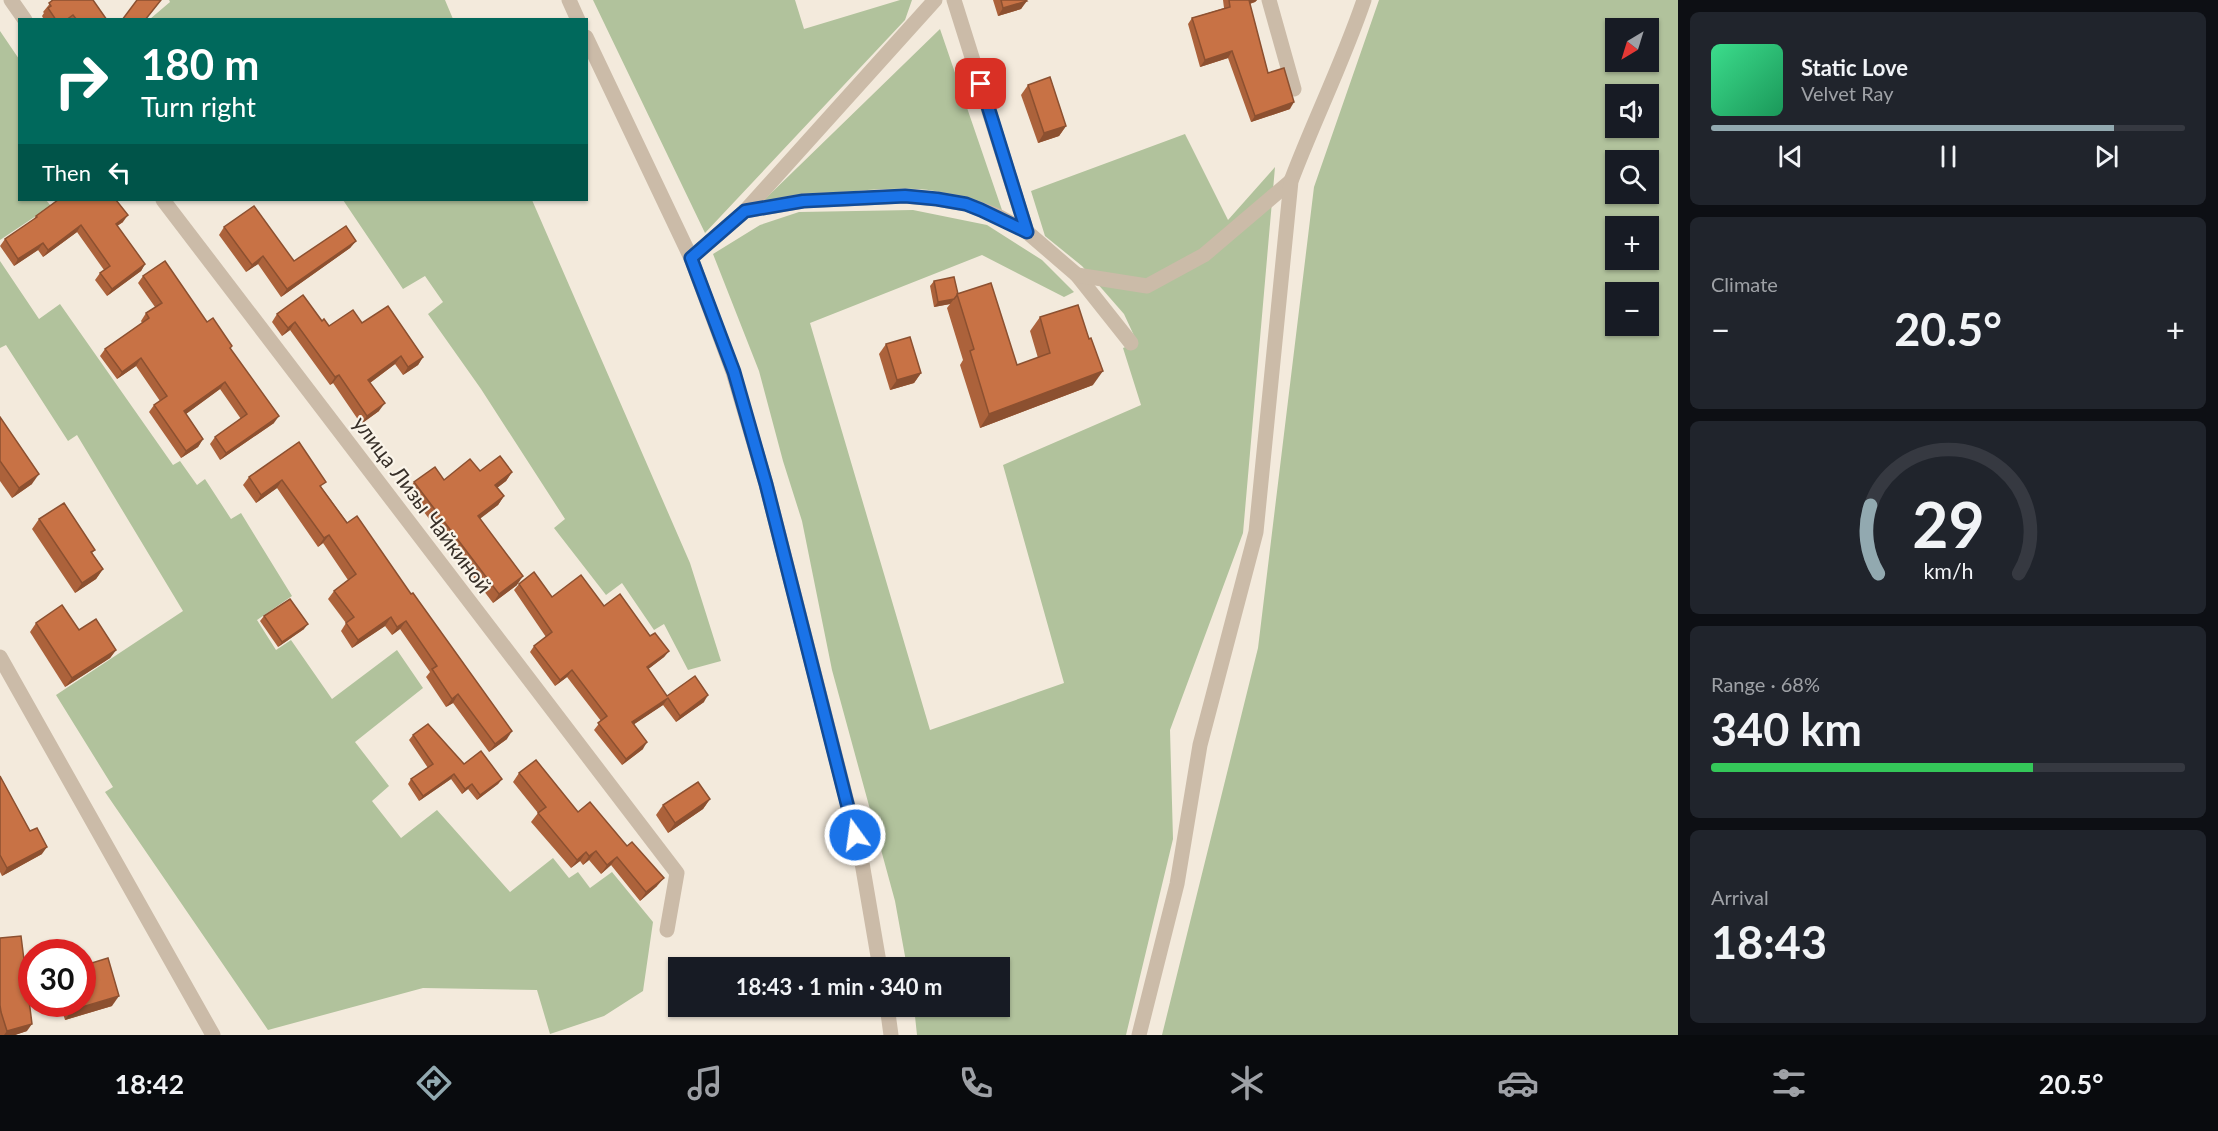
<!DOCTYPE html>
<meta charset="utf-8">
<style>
:root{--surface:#171b24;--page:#20242c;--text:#f1f3f6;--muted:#9ea1a6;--line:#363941;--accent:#92a9b0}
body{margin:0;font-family:Lato,sans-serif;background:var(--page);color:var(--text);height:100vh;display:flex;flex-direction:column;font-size:22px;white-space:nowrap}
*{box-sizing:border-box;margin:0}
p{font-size:20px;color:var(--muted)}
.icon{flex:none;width:33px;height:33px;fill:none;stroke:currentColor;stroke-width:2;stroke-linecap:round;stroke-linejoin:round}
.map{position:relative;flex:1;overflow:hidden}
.sheet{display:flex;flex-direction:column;gap:12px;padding:12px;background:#0d0f14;width:540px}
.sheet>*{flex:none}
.top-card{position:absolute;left:18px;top:18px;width:570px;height:183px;border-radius:0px;box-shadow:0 2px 4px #0004;background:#00695c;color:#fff;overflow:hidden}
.needle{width:39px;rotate:218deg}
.tools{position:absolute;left:1605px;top:18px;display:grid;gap:12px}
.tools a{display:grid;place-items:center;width:54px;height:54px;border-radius:0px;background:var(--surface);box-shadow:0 2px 4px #0004;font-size:30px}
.speed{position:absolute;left:18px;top:939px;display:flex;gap:12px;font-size:30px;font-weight:700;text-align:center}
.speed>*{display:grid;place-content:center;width:78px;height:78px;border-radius:50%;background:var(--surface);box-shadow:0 2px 4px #0004;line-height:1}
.speed .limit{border:9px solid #d22;background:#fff;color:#111}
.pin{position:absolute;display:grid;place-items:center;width:51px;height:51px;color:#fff;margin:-26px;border-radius:12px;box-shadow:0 3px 9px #0006}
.me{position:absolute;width:66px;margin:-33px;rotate:346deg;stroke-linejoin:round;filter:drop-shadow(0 0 4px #0008)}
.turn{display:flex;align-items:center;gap:21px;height:126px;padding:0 24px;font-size:27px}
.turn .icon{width:78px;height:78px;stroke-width:2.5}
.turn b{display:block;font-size:42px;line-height:51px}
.then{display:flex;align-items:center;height:57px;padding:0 24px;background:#0003;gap:12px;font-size:22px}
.big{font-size:45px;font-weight:700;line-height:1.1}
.sheet .widget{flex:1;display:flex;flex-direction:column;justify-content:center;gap:9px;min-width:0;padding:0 21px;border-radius:9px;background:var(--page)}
.sheet .dial{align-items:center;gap:0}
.dial svg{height:156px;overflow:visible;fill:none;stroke:var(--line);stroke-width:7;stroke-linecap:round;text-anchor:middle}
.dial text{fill:var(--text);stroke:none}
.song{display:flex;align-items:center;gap:18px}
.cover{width:72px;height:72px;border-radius:9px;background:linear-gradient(135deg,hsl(150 70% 55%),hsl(150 70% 35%))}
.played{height:6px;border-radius:3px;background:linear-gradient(90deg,var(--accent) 85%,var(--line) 85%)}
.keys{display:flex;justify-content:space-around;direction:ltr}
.heat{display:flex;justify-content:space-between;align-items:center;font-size:33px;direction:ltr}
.charge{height:9px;border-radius:4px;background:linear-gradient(90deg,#34c759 68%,var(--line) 0)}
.trip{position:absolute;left:668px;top:957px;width:342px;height:60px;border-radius:0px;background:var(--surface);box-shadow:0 2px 4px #0004;font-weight:700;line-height:60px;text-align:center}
.menu{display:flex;height:96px;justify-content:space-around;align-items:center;background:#090b0e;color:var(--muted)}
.menu .icon{width:42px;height:42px}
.menu .on{color:var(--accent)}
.menu b{font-size:27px;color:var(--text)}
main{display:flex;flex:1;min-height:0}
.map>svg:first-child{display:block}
.green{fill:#b1c29c;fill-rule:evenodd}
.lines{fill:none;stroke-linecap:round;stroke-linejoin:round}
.minor{stroke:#cbbba8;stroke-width:15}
.wall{fill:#ac623b}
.shaded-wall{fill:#8c5030}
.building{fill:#c87245;stroke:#8c5030;stroke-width:1.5}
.route-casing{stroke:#114b97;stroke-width:15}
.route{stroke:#1a73e8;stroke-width:10}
.labels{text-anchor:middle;stroke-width:4.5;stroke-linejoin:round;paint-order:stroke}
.street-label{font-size:21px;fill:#372f28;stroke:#faf4e9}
</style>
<main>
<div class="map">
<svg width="1678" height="1035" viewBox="0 0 1678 1035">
<rect width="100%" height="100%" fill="#f3eadc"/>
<!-- green -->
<g class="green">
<path d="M169,0H445L453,19H150L170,2Z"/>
<path d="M593,0H795L804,29L900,0H912L905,20L705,233Z"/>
<path d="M1379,0H1678V1035H1162L1258,648L1314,187ZM1648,28V62H1616V28ZM1648,94V128H1616V94ZM1648,160V194H1616V160ZM1648,226V260H1616V226ZM1648,292V326H1616V292Z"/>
<path d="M940,29L1002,210C974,202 945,190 916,189C866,187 814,196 763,201Z"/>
<path d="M0,31L19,59L20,200H46L51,206L0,240Z"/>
<path d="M1185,134L1228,220L1275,167L1243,533L1170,730L1173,839L1126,1035H917L914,1007L999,1006V968L907,967L895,901L832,670L802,521L783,461L759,371L713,254L760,225L799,212L913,210L987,225L1042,260L1074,292L1064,297L982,255L810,323L930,730L1064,683L1003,465L1141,405L1123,348L1137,342L1124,314L1082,266L1045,236L1031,191Z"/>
<path d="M343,200H532L690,563L721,661L688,670L664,624L654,630L622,583L606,595L554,528L565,519L481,389L428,314L443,302L425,276L403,289Z"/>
<path d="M0,261L39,319L60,304L173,465L180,461L197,485L205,479L231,519L241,513L292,596L257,620L276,650L291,640L332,699L397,650L423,688L355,742L389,786L372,801L401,838L437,810L510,892L553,858L569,878L578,872L590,888L612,872L653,922L643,991L604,1016L550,1034L537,990L423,988L268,1030L105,792L113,787L56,695L183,611L77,435L68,441L6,345L0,348Z"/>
</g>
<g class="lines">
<!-- minor -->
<g class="minor">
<path d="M11,0L25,20"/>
<path d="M569,0L578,20"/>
<path d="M954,0L1027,232L1077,275L1131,343"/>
<path d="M1269,0L1294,89"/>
<path d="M586,37L691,258L733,372L766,484L861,857L880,968"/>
<path d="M163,200L677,873L667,930"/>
<path d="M745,211L935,0"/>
<path d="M691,258L745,211L803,201L905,196L937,199L966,204L996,215L1027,232"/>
<path d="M1077,275L1147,286L1204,255L1291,181"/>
<path d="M0,657L213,1035"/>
<path d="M887,1006L891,1035"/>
<path d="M1139,1035L1177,884L1200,745L1256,532L1291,181C1314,120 1343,62 1364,0"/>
</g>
</g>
<!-- wall -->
<g class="wall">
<path d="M51,0H93L107,20H44L42,16L44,13L43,12L52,1Z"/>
<path d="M993,0H1026L1021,9L998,16Z"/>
<path d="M1223,0H1257L1255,2L1250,4L1268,73L1290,109L1251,122L1228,58L1200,67L1188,24L1192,18L1224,8Z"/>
<path d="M1028,85L1066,126L1059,136L1038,143L1021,95Z"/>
<path d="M55,200H116L123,222L117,226L145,264L141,271L107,296L95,280L100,273L104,270L77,232L43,257L38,250L14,266L0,246L5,239L33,220L36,216L56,201Z"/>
<path d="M224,227L294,261L356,241L350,248L281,297L258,264L246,272L219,235Z"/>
<path d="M143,276L207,322L231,349L274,423L220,460L210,444L215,437L241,419L220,389L186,414L203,439L198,447L181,458L149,412L154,405L160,401L136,366L117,379L100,356L105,349L142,323L141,321L146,313L155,307L138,283Z"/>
<path d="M934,281L958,294L1017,365L1038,358L1030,331L1040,317L1093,385L980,428L960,365L963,360L947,308L950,304L934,307L930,286Z"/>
<path d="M277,314L322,321L329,326L362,323L423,357L418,365L403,375L395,364L370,383L379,411L361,424L333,383L330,385L290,330L282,336L272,322Z"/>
<path d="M886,344L921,373L914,383L890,390L879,354Z"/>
<path d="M0,417L32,484L12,498L0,481Z"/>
<path d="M299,442L322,488L507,739L489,752L453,703L446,707L426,677L430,672L400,629L392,635L385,626L352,648L341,631L346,623L328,599L334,591L348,580L323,543L318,547L277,488L256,503L243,485L249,477Z"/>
<path d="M480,471L512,472L506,481L497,488L504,496L498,505L480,518L517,585L493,603L408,491L414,482L444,480Z"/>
<path d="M39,519L95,550L92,553L103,569L96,579L75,593L32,529Z"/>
<path d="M519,584L552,597L604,606L650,636L669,651L664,657L648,669L667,696L704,702L676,722L663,705L634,724L643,749L622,765L594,730L601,721L567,677L555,686L530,652L534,646L546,637L514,590Z"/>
<path d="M264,616L304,629L278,647L260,621Z"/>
<path d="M36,623L79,630L116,650L110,658L65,687L30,632Z"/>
<path d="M413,735L464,764L502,779L498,784L477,800L468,789L462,794L451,779L419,801L408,784L411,779L428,768L409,740Z"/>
<path d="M519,773L578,812L657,886L640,901L611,865L601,874L589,860L583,865L580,861L571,868L531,822L538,813L513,782Z"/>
<path d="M0,776L42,854L2,876L0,872Z"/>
<path d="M710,799L703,809L668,833L656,815L663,805Z"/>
<path d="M0,938L27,1031L15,1035H0Z"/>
<path d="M60,1004H82L112,1006L65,1020Z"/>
</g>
<!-- shaded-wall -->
<g class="shaded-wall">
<path d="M1248,0H1257L1255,2L1244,5Z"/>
<path d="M1027,1L1021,9L998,16L1003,8Z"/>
<path d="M1232,51L1228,58L1200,67L1205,60Z"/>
<path d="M1294,102L1290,109L1251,122L1255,116Z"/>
<path d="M1066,126L1059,136L1038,143L1044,133Z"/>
<path d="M128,215L123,222L111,230L116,224Z"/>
<path d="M81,225L77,232L43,257L48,250Z"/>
<path d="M356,241L350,248L281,297L287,289Z"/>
<path d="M43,243L38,250L14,266L18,259Z"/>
<path d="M263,256L258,264L246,272L252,265Z"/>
<path d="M145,264L141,271L107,296L112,289Z"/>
<path d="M954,299L950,304L934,307L938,302Z"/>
<path d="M295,322L290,330L282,336L288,328Z"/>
<path d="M401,356L395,364L363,388L368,380Z"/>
<path d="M423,357L418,365L403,375L408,367Z"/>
<path d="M141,358L136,366L117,379L122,372Z"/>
<path d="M1103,371L1093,385L980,428L989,414Z"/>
<path d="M921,373L914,383L890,390L897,380Z"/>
<path d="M339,375L333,383L330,385L335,377Z"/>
<path d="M225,382L220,389L179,419L184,411Z"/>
<path d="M385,403L379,411L361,424L367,416Z"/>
<path d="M279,416L274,423L220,460L226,453Z"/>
<path d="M203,439L198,447L181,458L186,451Z"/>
<path d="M512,472L506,481L489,494L495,485Z"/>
<path d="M39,474L32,484L12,498L19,488Z"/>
<path d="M282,480L277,488L256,503L261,495Z"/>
<path d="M504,496L498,505L472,525L478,516Z"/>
<path d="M329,535L323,543L318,547L324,538Z"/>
<path d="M103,569L96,579L75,593L82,583Z"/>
<path d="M523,576L517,585L493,603L499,594Z"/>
<path d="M391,617L385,626L352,648L358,640Z"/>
<path d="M406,621L400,629L392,635L397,627Z"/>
<path d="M308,624L304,629L278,647L282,642Z"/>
<path d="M116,650L110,658L65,687L72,678Z"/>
<path d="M669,651L664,657L642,674L647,667Z"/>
<path d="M572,670L567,677L555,686L560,680Z"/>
<path d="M458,694L453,703L446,707L452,699Z"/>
<path d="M708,695L704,702L676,722L680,716Z"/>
<path d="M668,698L663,705L627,729L632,722Z"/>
<path d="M512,731L507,739L489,752L495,744Z"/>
<path d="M647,742L643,749L622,765L626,759Z"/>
<path d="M454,774L451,779L419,801L423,796Z"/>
<path d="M502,779L498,784L477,800L480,795Z"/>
<path d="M472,784L468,789L462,794L465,789Z"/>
<path d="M710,799L703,809L668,833L675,823Z"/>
<path d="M47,847L42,854L2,876L7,868Z"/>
<path d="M596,851L589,860L583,865L589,856Z"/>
<path d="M586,852L580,861L571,868L577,860Z"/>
<path d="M617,857L611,865L601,874L607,865Z"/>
<path d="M664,878L657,886L640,901L646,892Z"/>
<path d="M119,996L112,1006L65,1020L72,1010Z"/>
<path d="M32,1024L27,1031L15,1035H4L7,1031Z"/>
</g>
<!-- building -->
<g class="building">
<path d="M53,0H93L107,20H77L73,15L66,20H56L48,8L51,6L49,3Z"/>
<path d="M137,0H161L145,20H122Z"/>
<path d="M1001,0H1026L1027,1L1003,8Z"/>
<path d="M1229,0H1249L1268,73L1284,68L1294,102L1255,116L1232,51L1205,60L1192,18L1230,7Z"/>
<path d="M1050,77L1066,126L1044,133L1028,85Z"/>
<path d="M58,200H116L128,215L116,224L145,264L112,289L100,273L110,266L81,225L48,250L43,243L18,259L5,239L37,217L36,216Z"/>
<path d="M254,206L294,261L346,226L356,241L287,289L263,256L252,265L224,227Z"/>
<path d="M165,261L207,322L213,318L232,346L230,348L279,416L226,453L215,437L247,414L225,382L184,411L203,439L186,451L154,405L167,396L141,358L122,372L105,349L149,318L146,313L162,303L143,276Z"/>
<path d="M954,277L958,294L954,299L938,302L934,281Z"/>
<path d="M991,283L1017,365L1050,353L1040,317L1078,305L1089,339L1091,338L1103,371L989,414L970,351L974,349L957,294Z"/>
<path d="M303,295L322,321L324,319L329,326L353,310L362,323L388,306L423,357L408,367L401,356L368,380L385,403L367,416L339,375L335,377L295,322L288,328L277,314Z"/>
<path d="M910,337L921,373L897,380L886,344Z"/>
<path d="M0,417L39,474L19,488L0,461Z"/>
<path d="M299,442L326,482L320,486L347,523L357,516L411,594L413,593L512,731L495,744L458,694L452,699L432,669L437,666L406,621L397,627L391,617L358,640L346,623L354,617L334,591L356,574L329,535L324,538L282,480L261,495L249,477Z"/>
<path d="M500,456L512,472L495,485L504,496L478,516L523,576L499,594L414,482L435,467L444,480L470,459L480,471Z"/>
<path d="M64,503L95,550L91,552L103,569L82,583L39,519Z"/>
<path d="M534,572L552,597L581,575L604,606L620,594L650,636L655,633L669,651L647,667L667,696L695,676L708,695L680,716L668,698L632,722L647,742L626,759L598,723L607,716L572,670L560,680L534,646L552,632L519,584Z"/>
<path d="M290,599L308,624L282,642L264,616Z"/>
<path d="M62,605L79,630L96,619L116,650L72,678L36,623Z"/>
<path d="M428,724L464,764L481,751L502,779L480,795L472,784L465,789L454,774L423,796L411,779L433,764L413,735Z"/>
<path d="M536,760L578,812L590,802L627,846L632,842L664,878L646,892L617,857L607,865L596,851L589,856L586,852L577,860L538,813L546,807L519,773Z"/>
<path d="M0,776L30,831L37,828L47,847L7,868L0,855Z"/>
<path d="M698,782L710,799L675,823L663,805Z"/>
<path d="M21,936L32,1024L7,1031L1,1012L0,1005V938Z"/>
<path d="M108,958L119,996L72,1010L70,1004H82V966Z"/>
</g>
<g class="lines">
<defs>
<path id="route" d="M855,835L766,484L734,372L691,258L745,211L803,201L905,196L937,199L966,204L981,210L1027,232L981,84"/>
</defs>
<!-- route casing -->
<use href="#route" class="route-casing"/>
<!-- route -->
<use href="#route" class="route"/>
</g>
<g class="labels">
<!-- street labels -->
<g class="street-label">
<text transform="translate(422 505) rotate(53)" y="7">улица Лизы Чайкиной</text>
</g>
</g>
</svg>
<div class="tools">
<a><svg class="needle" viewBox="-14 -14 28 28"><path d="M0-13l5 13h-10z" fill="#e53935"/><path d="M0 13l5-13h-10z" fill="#9ea1a6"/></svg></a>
<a><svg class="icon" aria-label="sound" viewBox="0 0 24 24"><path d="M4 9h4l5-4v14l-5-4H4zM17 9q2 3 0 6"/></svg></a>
<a><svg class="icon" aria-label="search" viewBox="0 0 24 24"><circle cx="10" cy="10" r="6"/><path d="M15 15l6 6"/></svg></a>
<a>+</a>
<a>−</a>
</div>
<div class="speed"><div class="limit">30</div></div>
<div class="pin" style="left:981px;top:84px;background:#d93025"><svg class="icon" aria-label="arrive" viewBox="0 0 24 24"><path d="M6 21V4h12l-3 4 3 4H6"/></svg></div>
<svg class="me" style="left:855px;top:835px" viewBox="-20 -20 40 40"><circle r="17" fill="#1a73e8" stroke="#fff" stroke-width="3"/><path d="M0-11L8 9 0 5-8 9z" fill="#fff"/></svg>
<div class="trip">18:43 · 1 min · 340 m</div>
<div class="top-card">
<div class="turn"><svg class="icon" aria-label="right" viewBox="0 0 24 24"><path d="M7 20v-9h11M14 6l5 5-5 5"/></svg><div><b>180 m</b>Turn right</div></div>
<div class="then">Then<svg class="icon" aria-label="left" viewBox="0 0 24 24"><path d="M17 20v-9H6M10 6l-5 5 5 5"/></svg></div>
</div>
</div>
<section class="sheet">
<div class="widget">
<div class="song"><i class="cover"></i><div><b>Static Love</b><p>Velvet Ray</p></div></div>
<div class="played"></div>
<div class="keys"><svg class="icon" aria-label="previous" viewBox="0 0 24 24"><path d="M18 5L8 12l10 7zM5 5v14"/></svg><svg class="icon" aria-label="pause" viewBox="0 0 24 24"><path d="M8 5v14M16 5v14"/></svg><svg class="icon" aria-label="next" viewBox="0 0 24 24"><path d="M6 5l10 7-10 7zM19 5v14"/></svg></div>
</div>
<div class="widget"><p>Climate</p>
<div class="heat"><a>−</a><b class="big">20.5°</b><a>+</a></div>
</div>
<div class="widget dial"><svg viewBox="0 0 100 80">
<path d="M14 69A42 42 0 1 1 86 69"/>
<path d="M14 69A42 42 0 0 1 10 34" stroke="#92a9b0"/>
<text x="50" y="56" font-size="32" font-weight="700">29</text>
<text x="50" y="72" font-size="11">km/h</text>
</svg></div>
<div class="widget"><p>Range · 68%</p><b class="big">340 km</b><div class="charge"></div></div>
<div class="widget"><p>Arrival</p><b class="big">18:43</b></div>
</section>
</main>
<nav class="menu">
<b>18:42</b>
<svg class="icon on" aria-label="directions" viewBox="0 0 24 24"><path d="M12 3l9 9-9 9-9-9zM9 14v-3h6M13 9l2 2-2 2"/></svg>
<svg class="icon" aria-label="music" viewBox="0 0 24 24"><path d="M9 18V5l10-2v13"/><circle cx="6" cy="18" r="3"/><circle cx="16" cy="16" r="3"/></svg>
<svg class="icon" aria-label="phone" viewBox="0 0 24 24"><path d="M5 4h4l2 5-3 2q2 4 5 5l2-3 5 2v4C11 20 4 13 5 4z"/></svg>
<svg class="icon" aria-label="climate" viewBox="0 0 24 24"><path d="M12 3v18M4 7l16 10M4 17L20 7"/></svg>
<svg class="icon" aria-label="car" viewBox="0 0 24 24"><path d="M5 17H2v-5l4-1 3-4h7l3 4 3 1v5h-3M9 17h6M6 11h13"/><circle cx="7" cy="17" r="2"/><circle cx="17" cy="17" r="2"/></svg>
<svg class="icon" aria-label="filters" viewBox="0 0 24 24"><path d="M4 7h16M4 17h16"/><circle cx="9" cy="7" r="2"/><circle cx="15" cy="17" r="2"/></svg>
<b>20.5°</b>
</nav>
